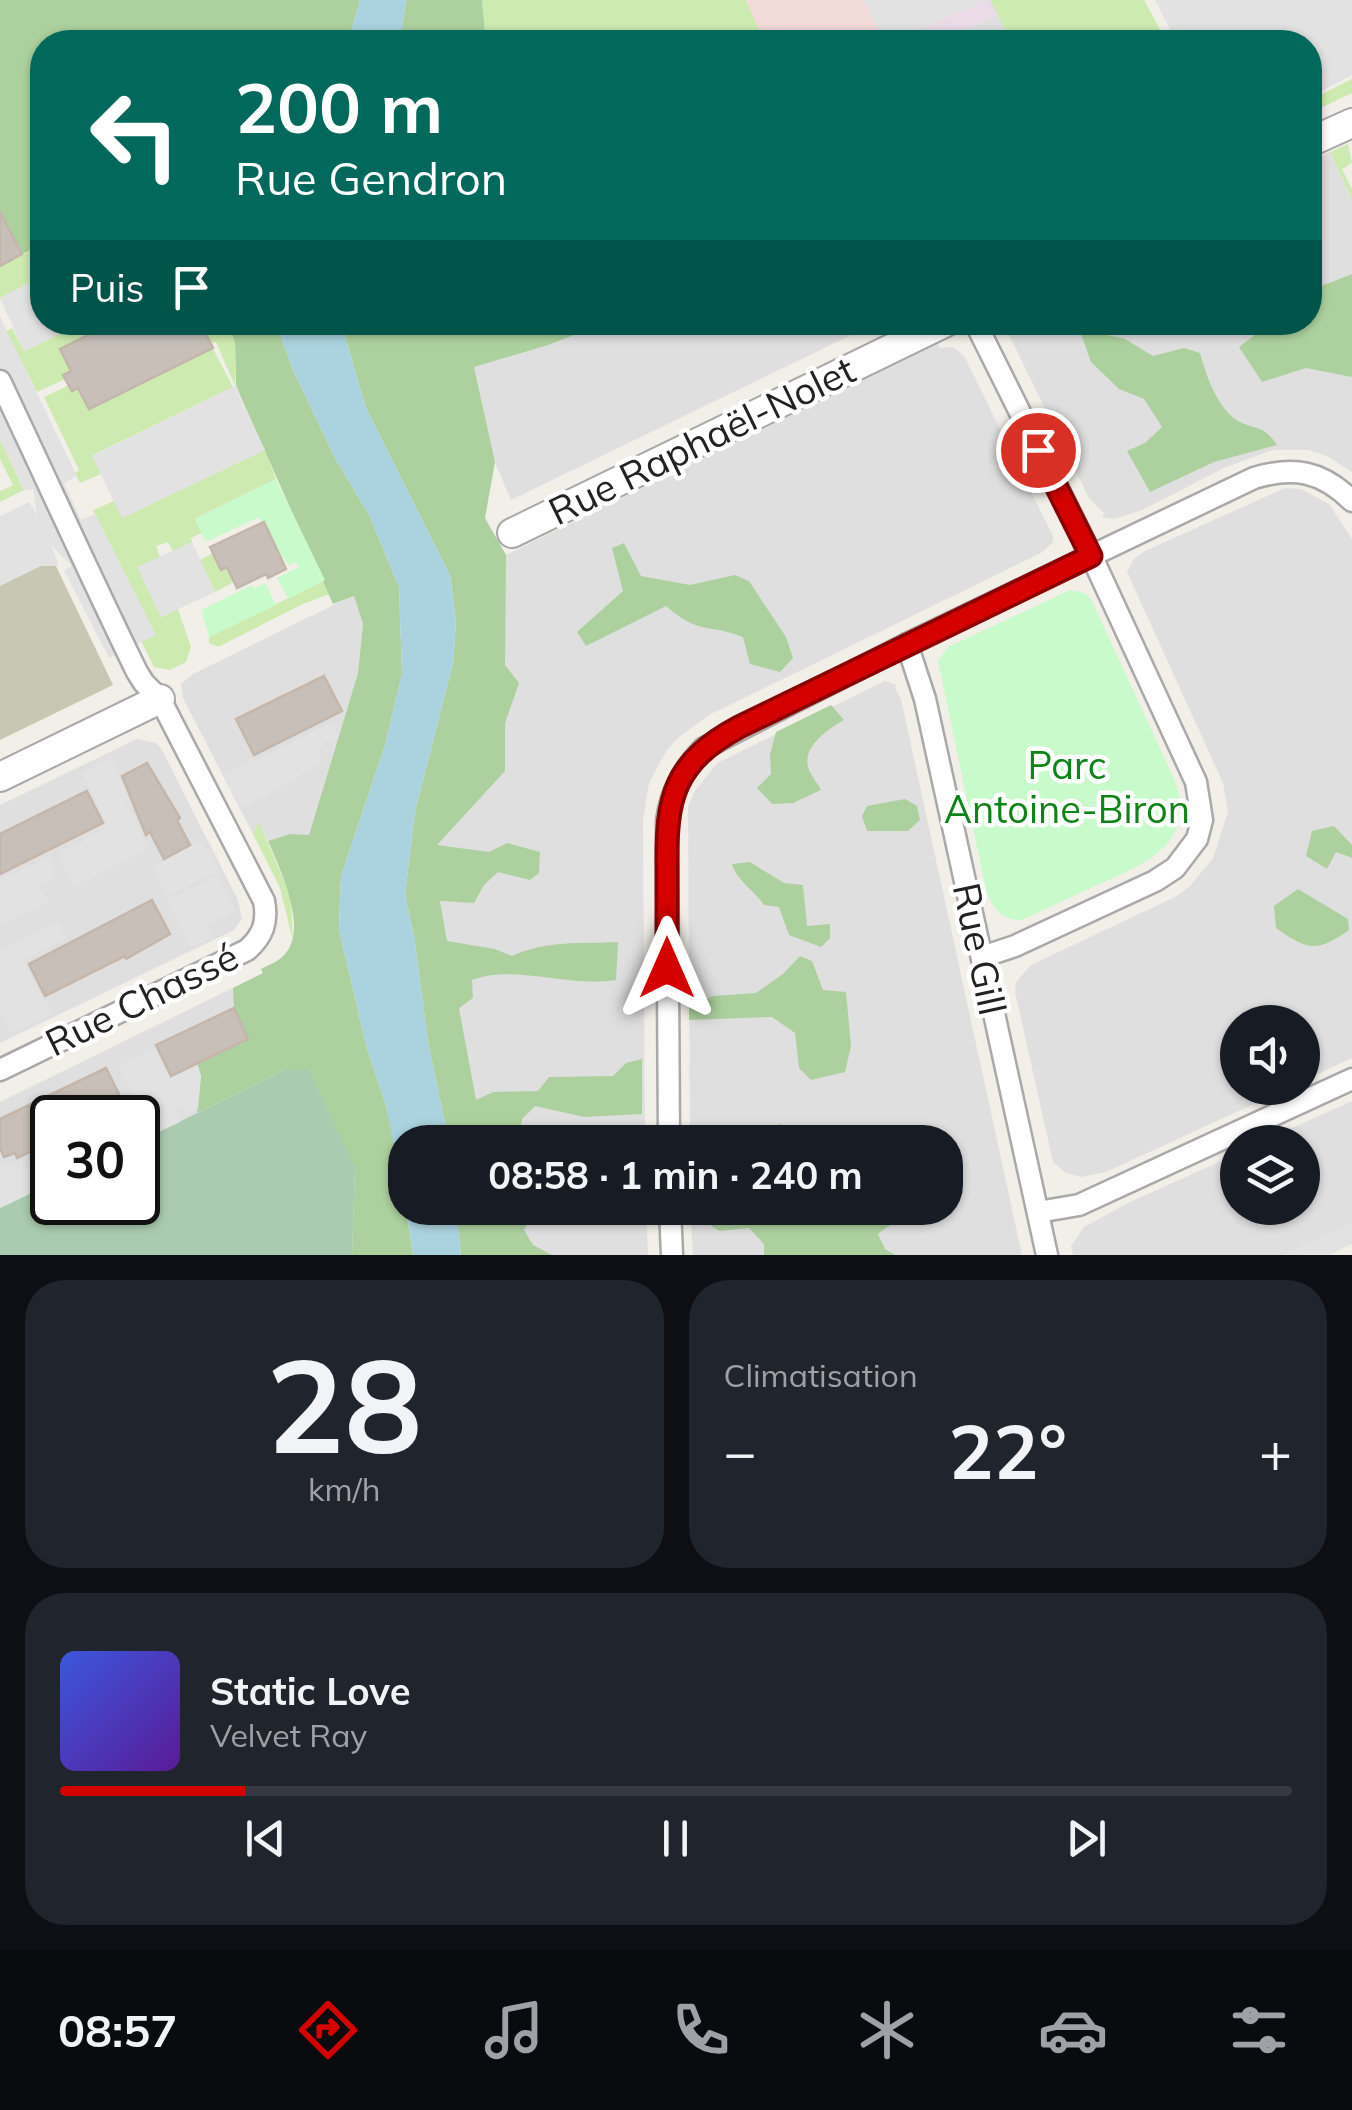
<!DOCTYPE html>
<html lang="fr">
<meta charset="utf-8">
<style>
:root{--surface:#171b24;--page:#20242c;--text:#f1f3f6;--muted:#9ea1a6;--line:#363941;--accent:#d40000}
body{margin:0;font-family:Mulish,sans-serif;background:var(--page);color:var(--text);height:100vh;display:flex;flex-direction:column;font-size:38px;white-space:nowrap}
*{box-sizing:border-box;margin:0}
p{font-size:32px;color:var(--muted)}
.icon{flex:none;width:55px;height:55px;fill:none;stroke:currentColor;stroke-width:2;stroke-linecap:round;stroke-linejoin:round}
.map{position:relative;height:1255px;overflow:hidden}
.details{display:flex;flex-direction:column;gap:25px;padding:25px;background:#0d0f14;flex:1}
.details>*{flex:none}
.top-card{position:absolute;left:30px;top:30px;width:1292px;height:305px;border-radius:40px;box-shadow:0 2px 8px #0004;background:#00695c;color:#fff;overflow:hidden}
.tools{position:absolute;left:1220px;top:1005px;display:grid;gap:20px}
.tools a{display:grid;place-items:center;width:100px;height:100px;border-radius:50%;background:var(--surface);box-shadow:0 2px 8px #0004;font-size:50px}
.speed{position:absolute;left:30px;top:1095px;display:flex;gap:20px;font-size:50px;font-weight:700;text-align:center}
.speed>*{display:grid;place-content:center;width:130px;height:130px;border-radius:50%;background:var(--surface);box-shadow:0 2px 8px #0004;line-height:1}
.speed .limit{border:5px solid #111;border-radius:15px;background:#fff;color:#111}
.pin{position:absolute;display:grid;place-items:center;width:85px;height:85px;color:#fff;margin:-42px;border:5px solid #fff;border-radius:50%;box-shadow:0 2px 10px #0007}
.me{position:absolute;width:110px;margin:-55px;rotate:0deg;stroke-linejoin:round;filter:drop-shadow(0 0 8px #0008)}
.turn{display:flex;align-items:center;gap:35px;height:210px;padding:0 40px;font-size:45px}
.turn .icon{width:130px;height:130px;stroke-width:2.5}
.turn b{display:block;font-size:70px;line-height:85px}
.then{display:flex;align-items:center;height:95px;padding:0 40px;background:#0003;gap:20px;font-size:38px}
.big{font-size:75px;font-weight:700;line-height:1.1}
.details .card{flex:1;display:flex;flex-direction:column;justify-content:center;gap:15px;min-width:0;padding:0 35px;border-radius:40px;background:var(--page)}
.details .dial{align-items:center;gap:0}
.dial b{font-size:130px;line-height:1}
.song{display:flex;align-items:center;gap:30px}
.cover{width:120px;height:120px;border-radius:15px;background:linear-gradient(135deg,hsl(230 70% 55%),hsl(270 70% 35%))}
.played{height:10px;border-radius:5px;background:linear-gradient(90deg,var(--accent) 15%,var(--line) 15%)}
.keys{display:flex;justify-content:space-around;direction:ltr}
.heat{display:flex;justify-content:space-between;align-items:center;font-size:55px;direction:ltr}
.details .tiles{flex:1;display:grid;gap:25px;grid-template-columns:1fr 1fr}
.card:last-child{grid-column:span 2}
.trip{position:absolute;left:388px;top:1125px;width:575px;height:100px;border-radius:40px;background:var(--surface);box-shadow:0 2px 8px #0004;font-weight:700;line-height:100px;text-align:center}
.tabs{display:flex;height:160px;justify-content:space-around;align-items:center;background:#090b0e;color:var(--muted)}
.tabs .icon{width:70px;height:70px}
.tabs .active{color:var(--accent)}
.tabs b{font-size:45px;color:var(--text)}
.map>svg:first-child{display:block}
.residential{fill:#e0dfdf}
.commercial{fill:#f2dad9}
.industrial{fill:#ebdbe8}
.construction{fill:#c7c7b4}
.grass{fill:#cdebb0}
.forest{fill:#add19e}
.cemetery{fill:#aacbaf}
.park{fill:#c8facc}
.parking{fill:#e2e2e2}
.water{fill:#aad3df}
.building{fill:#c7bfb8;stroke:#c4b6ab;stroke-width:2.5}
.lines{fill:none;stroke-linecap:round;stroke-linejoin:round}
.minor-casing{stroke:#a9a9a9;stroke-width:25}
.tertiary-casing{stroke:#a9a9a9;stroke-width:32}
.minor{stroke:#fff;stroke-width:20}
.tertiary{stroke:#fff;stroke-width:28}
.route-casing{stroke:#8a0000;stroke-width:25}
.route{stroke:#d40000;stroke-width:18}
.labels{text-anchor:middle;stroke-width:9;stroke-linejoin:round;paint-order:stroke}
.street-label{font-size:38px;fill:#222;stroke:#fff}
.park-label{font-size:38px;fill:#0c8416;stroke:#fff}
</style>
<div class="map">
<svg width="1352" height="1255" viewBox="0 0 1352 1255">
<rect width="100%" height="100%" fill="#f2efe9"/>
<!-- residential -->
<g class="residential">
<path d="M1036,0L1102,42H933Z"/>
<path d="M1330,152L1352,200V472L1327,456L1308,450H1273L1226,467L1142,510L1114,519L1102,517L1104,513L1089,498L1008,333V322H1310V162Z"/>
<path d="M451,323H876L511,500L495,462L474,367Z"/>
<path d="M937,344L940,348L953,347L964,356L1053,536V542L1041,553L709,715L679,737L667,750L649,783L643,821L645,1142H480L477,1109L431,851L436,845L506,555Z"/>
<path d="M1285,488L1301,489L1329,504L1352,539V1058L1303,1081L1302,1022H1238V1088H1289L1106,1172L1081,1177L1066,1173L1053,1162L1015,992L1016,982L1031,965L1177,896L1190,886L1213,858L1228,812L1223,783L1127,572L1134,559L1145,551Z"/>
<path d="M354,595L363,624L358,673L309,836L290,834L268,841L259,823L253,834L183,698L181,684L193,674Z"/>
<path d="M885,681L896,685L895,688L901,699L1022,1255H693L690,1208H945V1142H690L688,807L695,791L717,763Z"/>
<path d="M137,739L156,743L162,750L238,900L242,919L234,930L0,1043V805Z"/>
<path d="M245,982L285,1070L138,1142V1118H52V1183L0,1208V1102Z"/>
<path d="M1352,1101V1224L1285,1255H1073L1071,1246L1084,1227L1132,1201L1237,1154L1238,1208H1302V1142H1261Z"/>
<path d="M486,1208H646L648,1255H490Z"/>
</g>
<!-- commercial -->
<path class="commercial" d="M746,0H863L884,42H764Z"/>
<!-- industrial -->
<path class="industrial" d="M863,0H1035L933,42H884Z"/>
<!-- construction -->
<path class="construction" d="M31,514L113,685L0,740V528Z"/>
<!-- grass -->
<g class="grass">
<path d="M482,0H746L764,42H486Z"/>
<path d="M990,0H1144L1167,42H1012Z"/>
<path d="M1352,79V93L1310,113V100Z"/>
<path d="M1348,144L1352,163L1342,169L1352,189V200L1330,152Z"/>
<path d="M42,245V287L38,279L0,298V266Z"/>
<path d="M82,323H114L61,349L71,371L64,374L65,379L37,392L6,331L12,328L24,351Z"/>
<path d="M200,323H227L235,342V386L216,342L210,343Z"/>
<path d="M213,349L233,387L93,455L101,474L80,483L75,473L79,470L44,397L69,385L71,391L78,388L89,409Z"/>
<path d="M0,440L24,490L0,502V491L13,485L0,459Z"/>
<path d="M265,450L276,479L196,518L202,533L191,538L192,542L173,551L168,542L156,546L160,557L138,567L162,617L178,609L191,647L186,662L170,670L154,667L141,641L155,634L93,510L114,501L123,517Z"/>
<path d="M213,553L221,570L227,567L234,582L215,592L200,560Z"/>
<path d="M325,580L330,594L303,604L218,647L209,643V637Z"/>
<path d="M259,822L291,897L293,941L280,888L253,834Z"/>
</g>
<!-- forest -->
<g class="forest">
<path d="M0,0H360L348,42H42V245L22,254L11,233L0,238Z"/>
<path d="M406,0H482L486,42H400Z"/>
<path d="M1352,274V377L1306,368L1262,382L1239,347L1270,323L1310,322L1311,290Z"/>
<path d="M227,323H276L292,368L335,458L369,515L399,587L402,674L385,745L341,876L339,929L366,1045L386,1106L398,1158L413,1255H352L355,1168L285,1070L197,1113L201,1076L197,1063L248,1039L234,1008L233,988L263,973L261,969C268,965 277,962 282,957C311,932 280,869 268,841L290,834L309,835L358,673L363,624L354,596L333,604L236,386L235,342Z"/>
<path d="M341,323H605L548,345L474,367L495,462L485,518L506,555L505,665L519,683L505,723V771L437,845L489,852L507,843L540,852L539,873L530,880L498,872L484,885L474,903L440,901L447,941L495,949L512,956C546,940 582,944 618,942L616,980C568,988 516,964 472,980L473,998L459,1008L476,1100L493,1092L538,1091L549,1077L613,1076L626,1063L642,1059V1114L584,1117L535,1106L522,1119L519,1142H449L428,1042L414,936L405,895L415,811L453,663L456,621L450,575L366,408Z"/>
<path d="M1077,323H1093L1099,333L1125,339L1153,356L1184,348L1200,353C1206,375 1217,408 1238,421C1257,431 1263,424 1277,445L1214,462L1150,492L1127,451L1145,443L1162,427L1144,399L1119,389L1091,362Z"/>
<path d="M624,543L641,576L690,585L735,575L749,581L786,637L793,658L780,672L750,664L743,637C706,623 699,635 666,606L586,646L577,632L623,591L612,548Z"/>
<path d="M831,705L844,720C828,729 803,746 808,767C810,774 818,784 821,790L793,803L772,804L757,788L771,774L770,754L776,732Z"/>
<path d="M905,799L917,806L920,820L908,831H867L862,816L867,806Z"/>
<path d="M1334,826L1352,845V858L1336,852L1327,869L1306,856L1312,831Z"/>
<path d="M750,862L784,883L803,885L807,926L830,924V938L821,947L789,935L779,907L764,905C754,890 736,880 732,864Z"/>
<path d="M1298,889L1348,919L1349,930C1317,953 1307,950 1276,928L1274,906Z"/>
<path d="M800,956L812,961L823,990L846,992L851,1046L845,1072L811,1080L799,1068L795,1033L772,1017L689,1020V1007L713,996L756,993L783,974Z"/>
<path d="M780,1124L808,1134L866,1142H759L762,1133Z"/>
<path d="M456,1208H572L579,1217L530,1219L524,1230L533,1245L552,1255H461Z"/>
<path d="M701,1208H915L918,1209C905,1221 891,1222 878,1234L885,1249L895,1255H764V1244L749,1228L719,1231L703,1220Z"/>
</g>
<!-- cemetery -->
<path class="cemetery" d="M285,1070H309L355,1168L352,1255H0V1208L52,1183V1202H138V1142Z"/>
<!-- park -->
<g class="park">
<path d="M276,479L325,580L288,599L277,578L299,567L296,562L288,565L284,558L281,559L259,517L206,542L195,519Z"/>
<path d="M265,583L276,605L209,637L201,610L252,585L254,589Z"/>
<path d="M1070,590L1084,593L1091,599L1175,781C1198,845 1142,865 1095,886C1071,897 1046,909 1022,920C1003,921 991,907 986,890L938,661L948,647Z"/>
</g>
<!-- parking -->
<g class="parking">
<path d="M863,0H986L894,42H884Z"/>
<path d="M1155,0H1352V75L1310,97V42H1177Z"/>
<path d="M38,278L42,287V322L82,323L24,351L0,298Z"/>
<path d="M0,317L77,476L64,483L81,520L95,514L156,635L109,658L64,570L72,566L51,545L59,566H41L0,586V516L29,502L37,515L33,489L25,491L0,440Z"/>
<path d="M235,386L265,450L122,518L92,456Z"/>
<path d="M192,542L215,592L161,617L137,567Z"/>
<path d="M332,723L338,736L335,743L324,739L318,759L320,765L242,808L224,775Z"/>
<path d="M111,758L131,799L126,803L149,848L73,887L59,853L108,827L82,773Z"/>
<path d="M201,841L219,871L167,895L152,867Z"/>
<path d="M48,858L57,878L40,886L48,903L0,925V879Z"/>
<path d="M218,875L235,910L208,925L214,936L191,948L167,900Z"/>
<path d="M59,922L67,938L23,960L52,1014L11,1033L0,1012V951Z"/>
<path d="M157,1047L197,1063L201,1076L198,1108L187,1113L184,1106L176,1109L180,1122L152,1135L118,1066Z"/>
<path d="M52,1147V1183L0,1208V1165L24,1169L44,1160Z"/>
<path d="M1352,1224V1244L1329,1255H1286Z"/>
</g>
<!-- water -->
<g class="water">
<path d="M360,0H406L400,42H348Z"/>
<path d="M276,323H341L366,408L450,575L456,621L453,663L415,811L405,895L414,936L428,1042L449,1142H405V1202L386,1106L366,1045L339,929L341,876L385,745L402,674L399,587L369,515L335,458L292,368Z"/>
<path d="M406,1208H456L461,1255H413Z"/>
</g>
<!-- building -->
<g class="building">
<path d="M0,212L22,254L0,266Z"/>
<path d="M114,322H200L213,348L89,409L78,388L72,391L63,375L71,371L60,349Z"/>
<path d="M264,522L286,569L268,578L266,574L237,588L227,567L221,570L210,547Z"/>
<path d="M324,676L342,711L254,755L236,719Z"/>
<path d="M147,763L180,818L177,820L190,845L164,859L150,832L146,835L122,776Z"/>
<path d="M87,791L103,823L0,874V834Z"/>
<path d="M152,900L170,934L126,959L125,956L45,996L29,964Z"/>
<path d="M234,1008L248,1039L171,1076L156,1045Z"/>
<path d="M106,1068L122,1100L113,1105L116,1111L102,1118H52V1133L46,1137L49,1143L17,1158L15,1153L4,1157L0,1148V1119Z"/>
</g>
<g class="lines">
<defs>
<g id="minor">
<path d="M975,322L1091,555L1196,782L1202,820L1197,839L1175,868L1155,881L1015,946L982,957"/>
<path d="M0,381C46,478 90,576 137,672L144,683L160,699L264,901C268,922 263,936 247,950L0,1070"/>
<path d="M907,644L925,699L1047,1255"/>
<path d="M669,1142L667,821C671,791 683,770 704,748L907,644L1254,478C1294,466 1322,471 1352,501"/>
<path d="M670,1208L672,1255"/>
<path d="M1038,1212L1079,1205L1352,1079"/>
</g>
<g id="tertiary">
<path d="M1310,142L1352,123"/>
<path d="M512,533L946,322"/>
<path d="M0,777L160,699"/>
</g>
</defs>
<!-- minor casing -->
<use href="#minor" class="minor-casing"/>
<!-- tertiary casing -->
<use href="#tertiary" class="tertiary-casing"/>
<!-- minor -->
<use href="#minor" class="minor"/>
<!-- tertiary -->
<use href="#tertiary" class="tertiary"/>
</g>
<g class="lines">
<defs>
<path id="route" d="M667,968C667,934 667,900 667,867C666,797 674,762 739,727L1091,556L1038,450"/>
</defs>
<!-- route casing -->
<use href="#route" class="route-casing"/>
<!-- route -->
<use href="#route" class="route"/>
</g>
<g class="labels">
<!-- street labels -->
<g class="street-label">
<text transform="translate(702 441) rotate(-26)" y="13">Rue Raphaël-Nolet</text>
<text transform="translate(979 949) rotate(78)" y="13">Rue Gill</text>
<text transform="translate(142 1000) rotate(-26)" y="13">Rue Chassé</text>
</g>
<!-- park labels -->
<g class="park-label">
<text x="1067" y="779">Parc<tspan x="1067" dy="44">Antoine-Biron</tspan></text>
</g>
</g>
</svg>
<div class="tools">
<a><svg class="icon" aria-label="sound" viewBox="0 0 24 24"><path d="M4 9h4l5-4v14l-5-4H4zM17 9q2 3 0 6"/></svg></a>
<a><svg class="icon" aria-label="layers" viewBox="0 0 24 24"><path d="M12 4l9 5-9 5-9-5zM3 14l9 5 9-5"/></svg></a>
</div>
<div class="speed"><div class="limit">30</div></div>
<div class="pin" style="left:1038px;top:450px;background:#d93025"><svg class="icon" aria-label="arrive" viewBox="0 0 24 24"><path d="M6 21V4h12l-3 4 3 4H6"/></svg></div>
<svg class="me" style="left:667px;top:968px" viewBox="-20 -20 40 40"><path d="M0-17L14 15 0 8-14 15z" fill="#d40000" stroke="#fff" stroke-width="4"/></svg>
<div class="trip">08:58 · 1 min · 240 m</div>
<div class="top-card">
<div class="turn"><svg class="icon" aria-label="left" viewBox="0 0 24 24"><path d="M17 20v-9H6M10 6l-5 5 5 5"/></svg><div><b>200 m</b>Rue Gendron</div></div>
<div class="then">Puis<svg class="icon" aria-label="arrive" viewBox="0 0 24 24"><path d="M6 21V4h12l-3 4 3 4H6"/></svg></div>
</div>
</div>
<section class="details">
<div class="tiles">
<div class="card dial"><b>28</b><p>km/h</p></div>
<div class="card"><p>Climatisation</p>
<div class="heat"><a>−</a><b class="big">22°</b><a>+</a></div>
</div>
<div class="card">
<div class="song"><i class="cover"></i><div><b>Static Love</b><p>Velvet Ray</p></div></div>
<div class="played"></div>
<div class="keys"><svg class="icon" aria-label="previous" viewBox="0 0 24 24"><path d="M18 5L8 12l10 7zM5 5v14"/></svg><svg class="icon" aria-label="pause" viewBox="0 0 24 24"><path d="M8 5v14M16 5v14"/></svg><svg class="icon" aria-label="next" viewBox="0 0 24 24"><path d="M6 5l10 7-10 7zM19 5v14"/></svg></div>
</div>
</div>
</section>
<nav class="tabs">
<b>08:57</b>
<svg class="icon active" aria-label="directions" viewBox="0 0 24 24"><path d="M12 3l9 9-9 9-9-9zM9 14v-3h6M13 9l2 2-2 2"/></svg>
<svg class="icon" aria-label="music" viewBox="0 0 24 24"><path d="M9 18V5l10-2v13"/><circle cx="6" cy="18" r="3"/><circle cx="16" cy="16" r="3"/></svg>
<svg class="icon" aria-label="phone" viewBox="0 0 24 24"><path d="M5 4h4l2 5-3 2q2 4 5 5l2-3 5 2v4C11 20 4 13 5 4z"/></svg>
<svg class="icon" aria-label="climate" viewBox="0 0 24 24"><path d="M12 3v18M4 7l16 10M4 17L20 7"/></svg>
<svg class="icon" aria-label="car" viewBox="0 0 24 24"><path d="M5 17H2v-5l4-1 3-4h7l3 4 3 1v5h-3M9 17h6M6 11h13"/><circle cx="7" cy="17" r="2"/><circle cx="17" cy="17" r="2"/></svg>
<svg class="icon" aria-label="filters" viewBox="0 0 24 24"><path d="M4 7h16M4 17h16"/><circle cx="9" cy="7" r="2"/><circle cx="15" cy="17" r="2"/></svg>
</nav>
